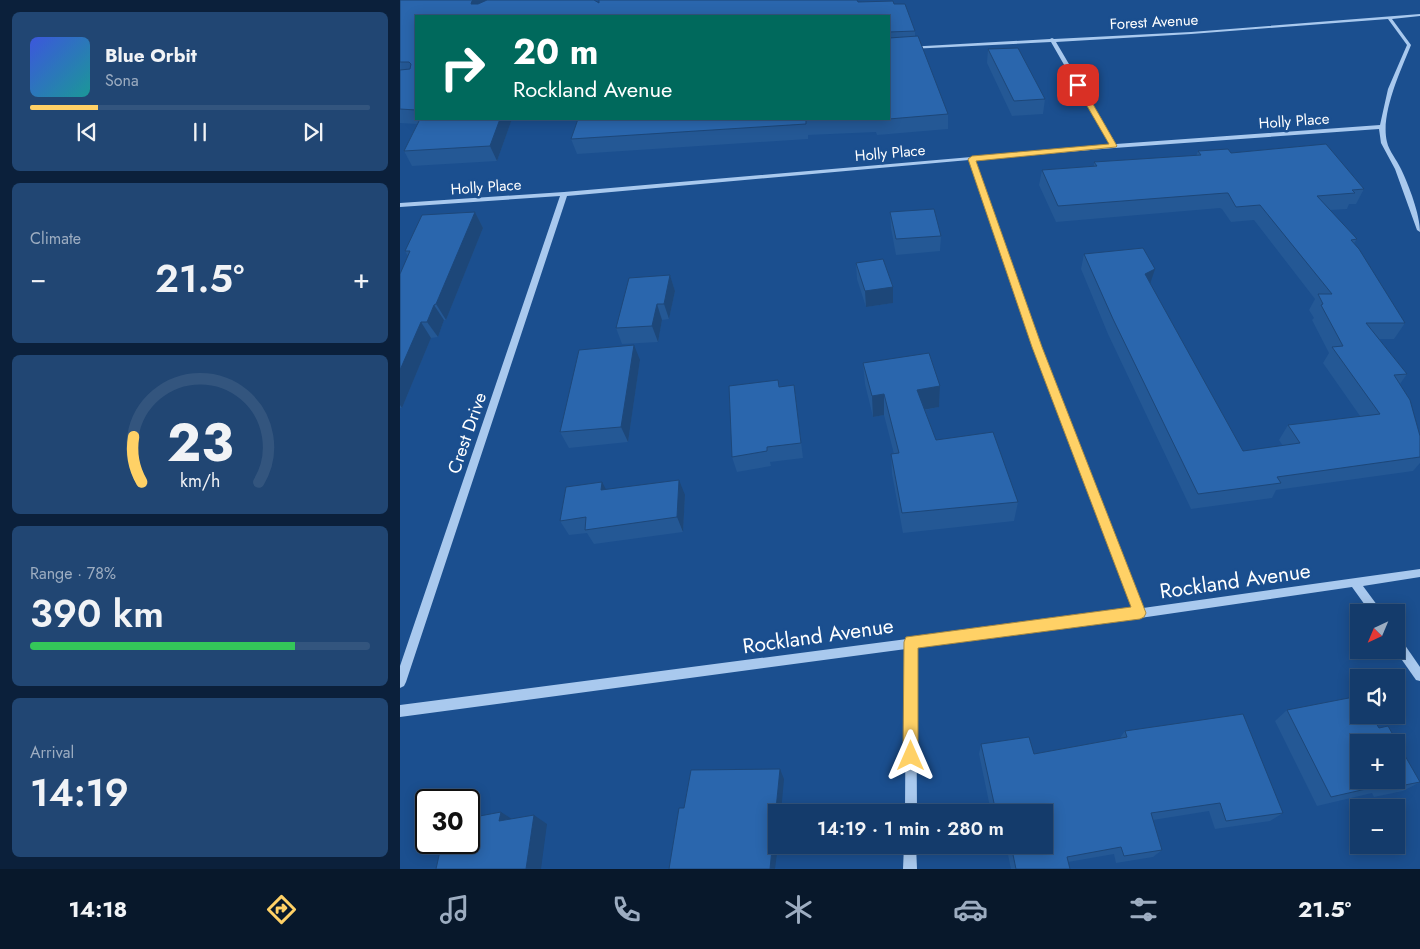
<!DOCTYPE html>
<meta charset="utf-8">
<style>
:root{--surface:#143b6b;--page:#214673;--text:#f1f3f6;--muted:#9dadc1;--line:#33557e;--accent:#ffd166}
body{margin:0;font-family:Jost,sans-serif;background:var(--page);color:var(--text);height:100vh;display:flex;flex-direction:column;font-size:19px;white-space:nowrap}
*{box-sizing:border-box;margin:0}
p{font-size:16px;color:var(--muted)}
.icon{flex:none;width:28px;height:28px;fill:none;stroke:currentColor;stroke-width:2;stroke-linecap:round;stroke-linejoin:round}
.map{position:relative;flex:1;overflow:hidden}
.drawer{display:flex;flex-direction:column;gap:12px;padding:12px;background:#0b203b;width:400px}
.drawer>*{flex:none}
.hud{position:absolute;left:15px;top:15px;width:475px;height:105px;border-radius:0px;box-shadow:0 2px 12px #0003,0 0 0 1px var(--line);background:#00695c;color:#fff;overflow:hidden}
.needle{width:32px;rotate:224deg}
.controls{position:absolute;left:950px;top:604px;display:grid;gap:10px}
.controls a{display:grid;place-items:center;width:55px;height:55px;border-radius:0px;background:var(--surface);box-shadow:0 2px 12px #0003,0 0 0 1px var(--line);font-size:25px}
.speed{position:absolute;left:15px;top:789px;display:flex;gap:10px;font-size:25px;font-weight:700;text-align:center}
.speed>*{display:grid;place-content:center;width:65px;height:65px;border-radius:50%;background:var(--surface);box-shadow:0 2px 12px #0003,0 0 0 1px var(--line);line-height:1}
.speed .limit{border:2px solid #111;border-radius:8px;background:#fff;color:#111}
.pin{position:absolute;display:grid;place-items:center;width:42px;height:42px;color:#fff;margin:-21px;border-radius:10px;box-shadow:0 2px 8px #0006}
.me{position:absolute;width:55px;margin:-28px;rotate:0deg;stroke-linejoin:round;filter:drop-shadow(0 0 4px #0008)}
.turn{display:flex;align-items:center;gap:18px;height:105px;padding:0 15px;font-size:22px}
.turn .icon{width:65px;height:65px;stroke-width:2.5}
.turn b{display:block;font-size:35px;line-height:42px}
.big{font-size:38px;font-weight:600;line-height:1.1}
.drawer .tile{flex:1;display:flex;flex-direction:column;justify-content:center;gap:8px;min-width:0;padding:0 18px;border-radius:8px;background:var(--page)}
.drawer .dial{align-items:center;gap:0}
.dial svg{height:130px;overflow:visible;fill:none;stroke:var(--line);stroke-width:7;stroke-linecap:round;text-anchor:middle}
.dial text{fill:var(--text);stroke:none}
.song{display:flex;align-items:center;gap:15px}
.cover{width:60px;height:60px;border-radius:8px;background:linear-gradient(135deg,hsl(230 70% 55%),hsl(180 70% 35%))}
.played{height:5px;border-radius:2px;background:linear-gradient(90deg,var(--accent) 20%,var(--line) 20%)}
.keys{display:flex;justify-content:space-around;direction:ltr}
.heat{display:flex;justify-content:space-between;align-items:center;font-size:28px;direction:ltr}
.charge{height:8px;border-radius:4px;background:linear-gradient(90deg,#34c759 78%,var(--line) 0)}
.trip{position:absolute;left:368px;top:804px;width:285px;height:50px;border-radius:0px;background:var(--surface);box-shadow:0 2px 12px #0003,0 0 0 1px var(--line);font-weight:600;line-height:50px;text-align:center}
.menu{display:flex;height:80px;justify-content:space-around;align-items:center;background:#08182b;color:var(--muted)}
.menu .icon{width:35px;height:35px}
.menu .current{color:var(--accent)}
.menu b{font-size:22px;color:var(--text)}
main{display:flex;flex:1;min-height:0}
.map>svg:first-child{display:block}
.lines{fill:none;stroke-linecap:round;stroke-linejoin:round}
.minor{fill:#a9c9ee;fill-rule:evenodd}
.wall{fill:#245895}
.shaded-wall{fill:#1d4779}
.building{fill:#2a66ad;stroke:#1d4779;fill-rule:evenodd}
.route{fill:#ffd166;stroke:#a68842}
.labels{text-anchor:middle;stroke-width:5;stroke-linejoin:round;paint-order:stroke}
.far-street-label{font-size:15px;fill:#fff;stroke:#1b4f8f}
.street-label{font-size:18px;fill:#fff;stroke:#1b4f8f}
.near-street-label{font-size:21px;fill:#fff;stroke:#1b4f8f}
</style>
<main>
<section class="drawer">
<div class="tile">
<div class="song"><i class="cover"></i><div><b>Blue Orbit</b><p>Sona</p></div></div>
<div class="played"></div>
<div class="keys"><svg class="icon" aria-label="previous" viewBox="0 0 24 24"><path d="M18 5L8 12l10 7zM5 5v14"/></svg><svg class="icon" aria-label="pause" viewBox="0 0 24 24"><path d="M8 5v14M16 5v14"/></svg><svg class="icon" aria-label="next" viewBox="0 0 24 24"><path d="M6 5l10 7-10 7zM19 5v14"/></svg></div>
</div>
<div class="tile"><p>Climate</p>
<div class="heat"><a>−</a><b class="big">21.5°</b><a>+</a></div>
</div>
<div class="tile dial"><svg viewBox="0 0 100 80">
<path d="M14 69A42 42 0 1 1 86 69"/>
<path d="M14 69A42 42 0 0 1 9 41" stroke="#ffd166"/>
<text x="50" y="56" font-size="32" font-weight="700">23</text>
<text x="50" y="72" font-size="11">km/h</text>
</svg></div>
<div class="tile"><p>Range · 78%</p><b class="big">390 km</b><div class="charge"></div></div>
<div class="tile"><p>Arrival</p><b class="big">14:19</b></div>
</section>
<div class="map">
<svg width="1020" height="869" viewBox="0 0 1020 869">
<rect width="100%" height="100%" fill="#1b4f8f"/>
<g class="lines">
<!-- minor -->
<g class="minor">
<path d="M1020,14V16L992,19L1011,45C1001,70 980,114 987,142C989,151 997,160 1001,169C1009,186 1020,214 1020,232L1017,230L995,169L981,143L979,129L714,148L575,160L641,347L743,608L1020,569V577L963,586L980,609L981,612H970L952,587L740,618L516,648L517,812H505L506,649L0,717V705L507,639L511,637L514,638L733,609L633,347L569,160L167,196L6,682L4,686L0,688V666L160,196L0,207V203L164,192L710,145L651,42L489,50V48L650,39L652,38L654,39L791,32ZM988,19L1007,45L988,89L980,125L716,144L656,42L791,34Z"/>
<path d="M996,637L1000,638L1020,667V681L1016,680L995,650Z"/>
<path d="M504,845H516L517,869H503Z"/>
</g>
</g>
<!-- wall -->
<g class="wall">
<path d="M0,0L199,3L458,2L494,4L515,31V36L548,114V129L477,135L476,132L408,135V139L177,154L171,139L178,119H489V16H16V119H112L97,161L12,166L4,151L17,124L0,123Z"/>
<path d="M588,49L645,99L643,114L612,116L587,63Z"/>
<path d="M798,151L831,153L964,189L956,204H949L947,209L930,210L957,239L954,243L1005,323L994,339H979L1007,374L1000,384L1020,436V463L1013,471L876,490L872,498L791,509L708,334L681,269L684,254L750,284L843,451L883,446L879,440L888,425L960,416L923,363L929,353L912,320L914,318L909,310L915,299L854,220L831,222L822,209L820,208L656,222L639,185L642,170L694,166V162L796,156Z"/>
<path d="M75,212L83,228L46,320H44L38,337L31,338L2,408H0V274L8,256L5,251Z"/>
<path d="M490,212L541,236L540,251L496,255L491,228Z"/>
<path d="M456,263L493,303L466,307L457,279Z"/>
<path d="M270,275L275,291L269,319L262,320L258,342L222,344L216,328Z"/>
<path d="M240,360L228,442L169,448L160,432Z"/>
<path d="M463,363L540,386L539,407L525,410L536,440L618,502L614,521L503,533L492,474L491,454H494L484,415L473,417L465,384Z"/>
<path d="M378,380L380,387L394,385L403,458L370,462L371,466L337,472L332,457Z"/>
<path d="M205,489L285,495L283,532L194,544L187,533L169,535L160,521Z"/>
<path d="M887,710L979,728L1020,782L1003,791L974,797L972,793L917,806L875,721Z"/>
<path d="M725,731L883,813L870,821L815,829L809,811L753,820L762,850L753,857L716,863L714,854L668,862L670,869H611L606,845H644V812H591L579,754L581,744L634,754L720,738Z"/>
</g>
<!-- shaded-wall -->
<g class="shaded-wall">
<path d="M73,0H107L77,14L71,4L72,1Z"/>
<path d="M100,119H112L97,161L90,146Z"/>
<path d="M75,212L83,228L46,320L36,304Z"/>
<path d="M755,269L750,284L745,274Z"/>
<path d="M270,275L275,291L269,319L264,304Z"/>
<path d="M493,287V303L466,307L465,291Z"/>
<path d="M257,304L262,320L258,342L252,326Z"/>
<path d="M34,305L44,320L38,337L27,322Z"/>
<path d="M21,322L31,338L2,408L0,405V370Z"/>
<path d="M234,345L240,360L228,442L221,427Z"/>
<path d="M540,386L539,407L517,411V390Z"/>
<path d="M484,394V415L473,417L472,396Z"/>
<path d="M279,480L285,495L283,532L277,517Z"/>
<path d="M202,482L210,497L201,490Z"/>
<path d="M380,769L384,779L381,812H376V845H378L375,869H370Z"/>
<path d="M101,812L115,821H99Z"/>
<path d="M134,815L147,824L141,869H126Z"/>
</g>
<!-- building -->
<g class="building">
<path d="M0,0H73L72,1L71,4H78L87,0H194L199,3V0H457L458,2L493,1L494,4H505L515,31L489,32V16H16V110L0,109V70L10,69L11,64L9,62H0Z"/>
<path d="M518,36L548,114L477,120L476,119H489V38Z"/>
<path d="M618,48L645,99L614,101L588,49Z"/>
<path d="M20,119H100L90,146L4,151Z"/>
<path d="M178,119H432L406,120V124L171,139Z"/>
<path d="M926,144L964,189L952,190L955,193L917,196L957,239L951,240L959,249L1005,323H966L1007,374L994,375L1010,400L1020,436V457L877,477L881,483L798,494L713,319L684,254L743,248L755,269L745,274L843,451L900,443L888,425L980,414L932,347L943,346L921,305L923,304L918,294H932L860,205L836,207L828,193H826L658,206L642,170L697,166L694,162L801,155L798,151L828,149L831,153Z"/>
<path d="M534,209L541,236L496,239L490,212Z"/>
<path d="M75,212L36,304L34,305L27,322H21L0,370V274L10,251H5L22,215Z"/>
<path d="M483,259L493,287L465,291L456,263Z"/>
<path d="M270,275L264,304H257L252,326L216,328L229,278Z"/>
<path d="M234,345L221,427L160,432L179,350Z"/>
<path d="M529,353L540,386L517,390L536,440L593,432L618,502L502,513L491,454L499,453L484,394L472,396L463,363Z"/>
<path d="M378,380L379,387L394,385L401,443L367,447V451L332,457L329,386Z"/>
<path d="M279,480L277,517L185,530L186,517L160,521L166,487L202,482L201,490Z"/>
<path d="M959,696V715H971L979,728L988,726L1020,782L990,788L988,784L931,797L887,710ZM959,742H996V780H959Z"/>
<path d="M843,714L883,813L826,821L820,803L751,813L762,850L724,856L721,847L667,857L670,869H616L611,845H644V812H596L581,744L629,737L634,754L727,737L725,731Z"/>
<path d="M380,769L370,869H269L279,808H284L291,770Z"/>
<path d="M101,812L99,821L134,815L126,869H36L42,842H69V818Z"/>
</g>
<!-- route -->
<path class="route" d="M678,83L682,85L717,146L716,147L576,161L642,347L746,613L744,617L740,619L518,648V756L516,761L511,763L505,761L503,756L504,642L506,637L731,607L632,347L568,159L572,156L709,144L675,85Z"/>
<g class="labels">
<!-- far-street labels -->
<g class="far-street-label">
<text transform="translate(754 22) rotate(-3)" y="5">Forest Avenue</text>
<text transform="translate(894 121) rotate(-4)" y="5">Holly Place</text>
<text transform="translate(490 153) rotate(-5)" y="5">Holly Place</text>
<text transform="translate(86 187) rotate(-4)" y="5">Holly Place</text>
</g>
<!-- street labels -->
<g class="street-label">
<text transform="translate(67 433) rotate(-71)" y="6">Crest Drive</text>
</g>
<!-- near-street labels -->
<g class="near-street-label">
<text transform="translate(835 581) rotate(-8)" y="7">Rockland Avenue</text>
<text transform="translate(418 636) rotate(-8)" y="7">Rockland Avenue</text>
</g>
</g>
</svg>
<div class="controls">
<a><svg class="needle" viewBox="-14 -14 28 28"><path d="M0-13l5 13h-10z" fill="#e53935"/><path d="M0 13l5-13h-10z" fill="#9dadc1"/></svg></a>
<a><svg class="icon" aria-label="sound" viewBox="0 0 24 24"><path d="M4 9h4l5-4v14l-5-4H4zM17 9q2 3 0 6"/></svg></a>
<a>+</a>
<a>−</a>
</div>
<div class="speed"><div class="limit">30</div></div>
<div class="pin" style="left:678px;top:85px;background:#d93025"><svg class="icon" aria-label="arrive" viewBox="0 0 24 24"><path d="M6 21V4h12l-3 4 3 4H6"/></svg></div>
<svg class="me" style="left:511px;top:756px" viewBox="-20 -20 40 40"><path d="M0-17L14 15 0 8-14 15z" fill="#ffd166" stroke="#fff" stroke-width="4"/></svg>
<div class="trip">14:19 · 1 min · 280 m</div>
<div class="hud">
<div class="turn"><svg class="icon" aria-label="right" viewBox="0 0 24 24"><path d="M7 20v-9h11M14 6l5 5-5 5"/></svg><div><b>20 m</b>Rockland Avenue</div></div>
</div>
</div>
</main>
<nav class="menu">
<b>14:18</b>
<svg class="icon current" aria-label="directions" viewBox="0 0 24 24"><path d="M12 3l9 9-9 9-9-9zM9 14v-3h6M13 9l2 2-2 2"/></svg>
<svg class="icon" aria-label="music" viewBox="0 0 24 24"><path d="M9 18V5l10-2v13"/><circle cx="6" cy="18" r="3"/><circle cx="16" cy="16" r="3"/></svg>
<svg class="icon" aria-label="phone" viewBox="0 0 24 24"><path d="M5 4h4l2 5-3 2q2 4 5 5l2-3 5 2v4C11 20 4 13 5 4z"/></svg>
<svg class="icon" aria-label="climate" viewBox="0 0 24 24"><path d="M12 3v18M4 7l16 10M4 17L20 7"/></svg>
<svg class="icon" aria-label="car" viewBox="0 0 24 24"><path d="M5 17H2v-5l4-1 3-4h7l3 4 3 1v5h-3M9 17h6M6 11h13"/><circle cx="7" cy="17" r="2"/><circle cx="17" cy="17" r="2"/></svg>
<svg class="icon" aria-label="filters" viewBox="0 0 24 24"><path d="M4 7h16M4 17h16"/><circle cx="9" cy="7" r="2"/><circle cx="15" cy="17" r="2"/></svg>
<b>21.5°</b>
</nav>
